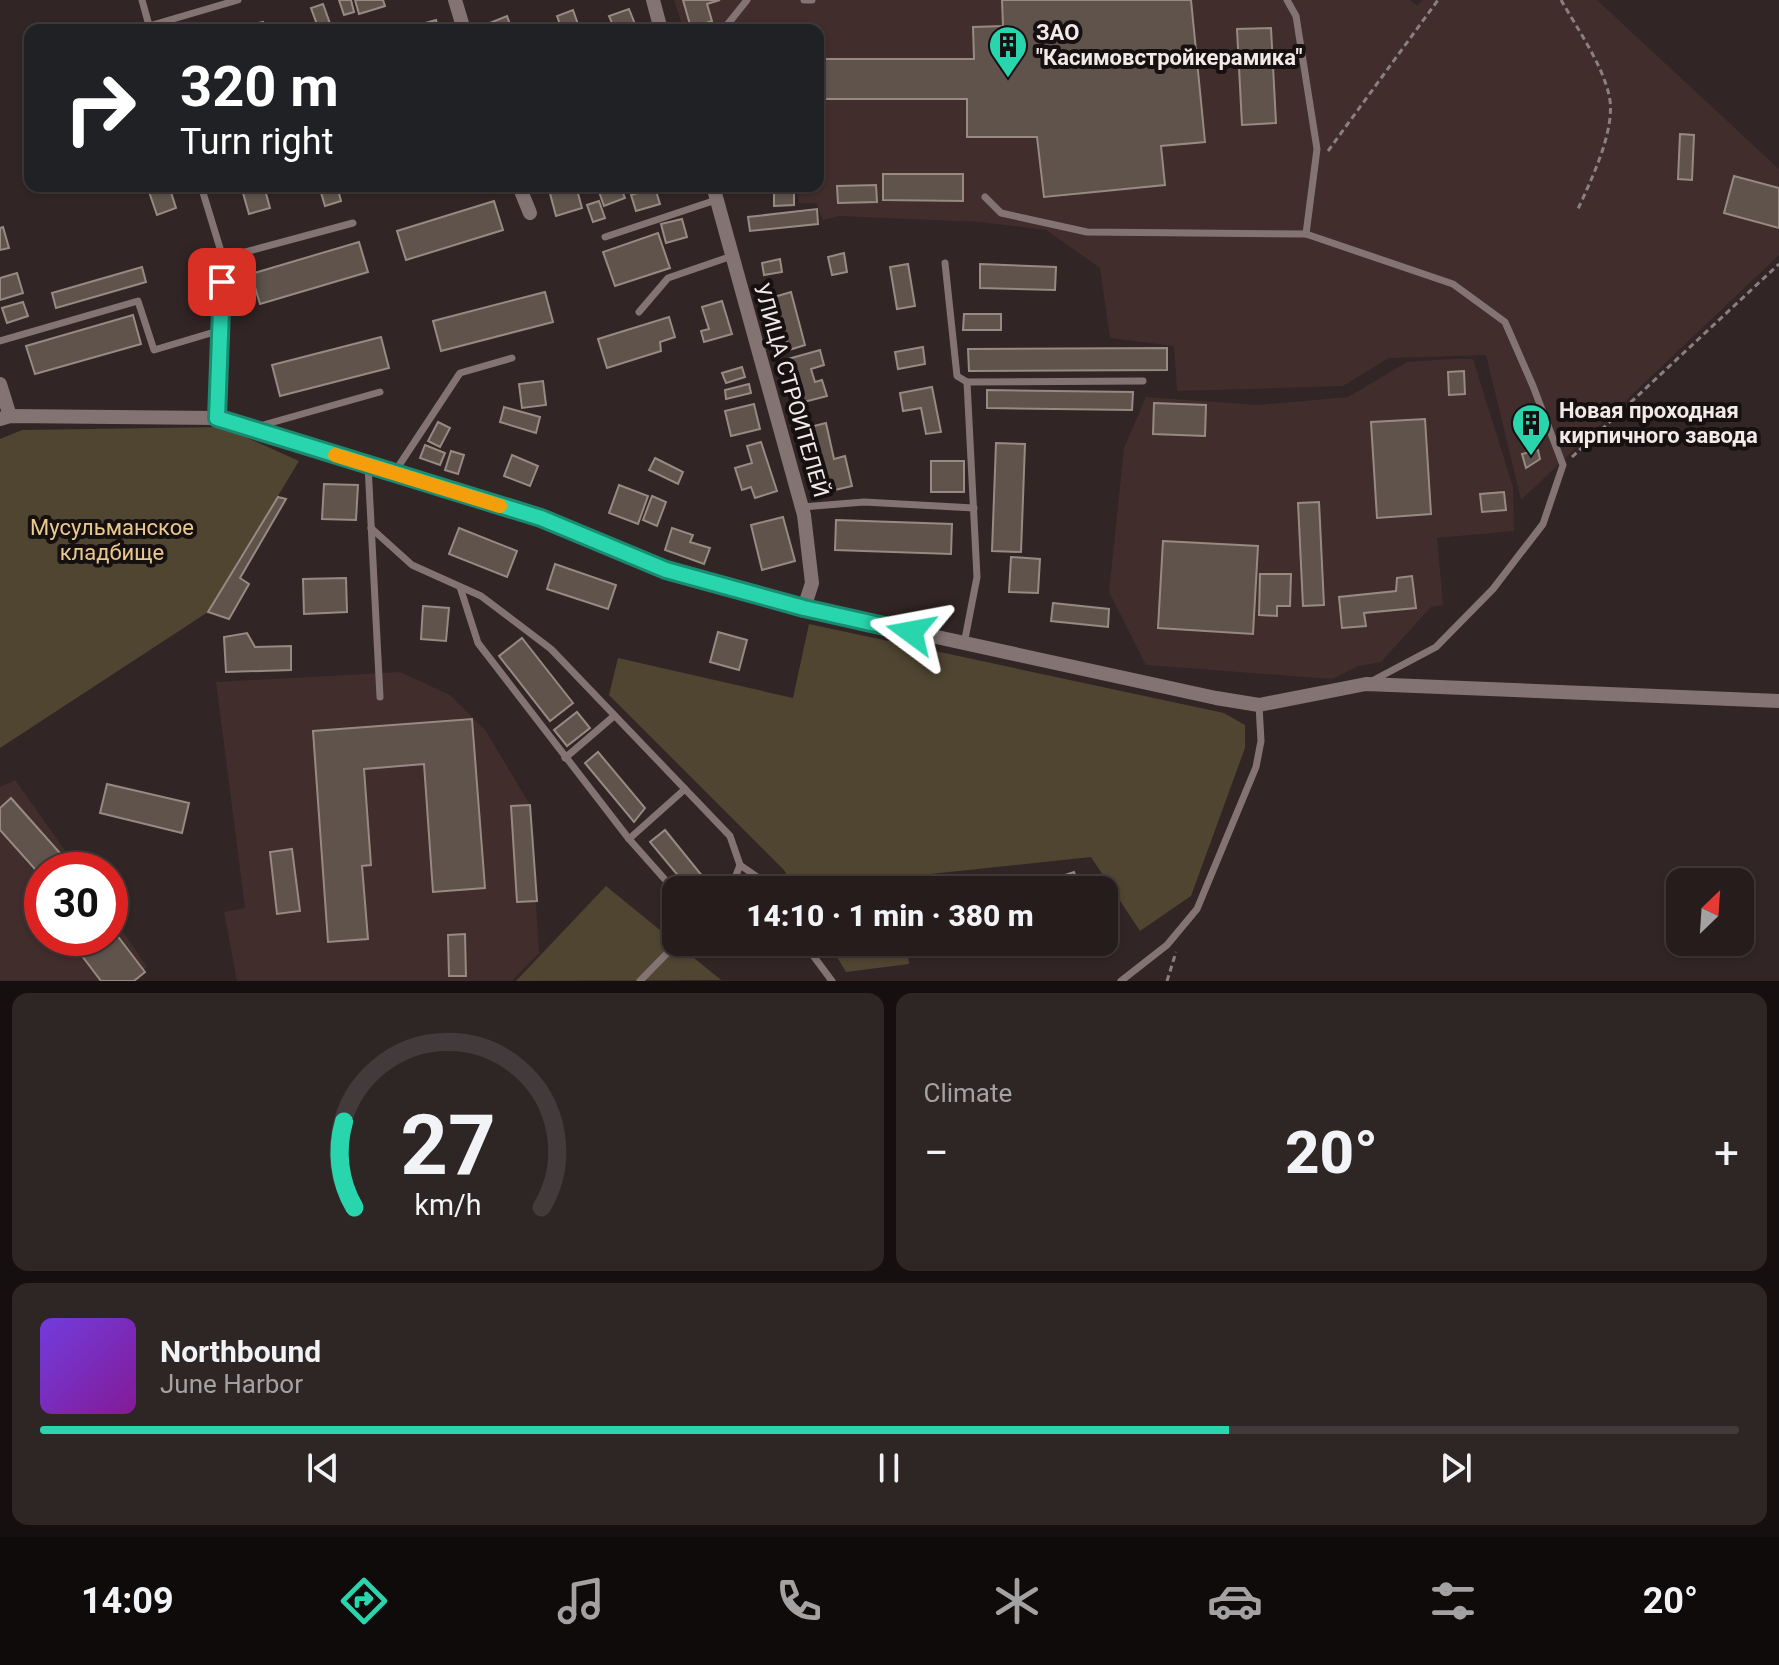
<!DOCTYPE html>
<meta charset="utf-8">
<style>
:root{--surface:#261c1c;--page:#2e2525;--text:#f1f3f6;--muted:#a4a1a3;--line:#423a3b;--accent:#28d5ad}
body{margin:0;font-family:Roboto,sans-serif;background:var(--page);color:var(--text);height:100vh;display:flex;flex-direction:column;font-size:30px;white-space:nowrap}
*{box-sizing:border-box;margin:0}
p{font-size:26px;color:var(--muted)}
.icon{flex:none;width:44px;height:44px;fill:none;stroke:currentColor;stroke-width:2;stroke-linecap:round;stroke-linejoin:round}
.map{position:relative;height:981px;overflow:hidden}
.drawer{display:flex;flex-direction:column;gap:12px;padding:12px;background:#150f0f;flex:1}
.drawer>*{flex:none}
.top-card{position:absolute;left:24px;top:24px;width:800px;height:168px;border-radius:16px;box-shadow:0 2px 6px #0004,0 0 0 2px var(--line);background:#202124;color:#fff;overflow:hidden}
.needle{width:52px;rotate:25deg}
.controls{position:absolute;left:1666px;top:868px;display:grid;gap:16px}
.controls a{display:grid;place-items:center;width:88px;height:88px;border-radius:16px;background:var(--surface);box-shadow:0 2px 6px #0004,0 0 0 2px var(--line);font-size:40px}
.speed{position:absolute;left:24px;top:852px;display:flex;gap:16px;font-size:40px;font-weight:700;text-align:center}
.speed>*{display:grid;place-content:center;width:104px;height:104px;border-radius:50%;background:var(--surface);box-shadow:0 2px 6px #0004,0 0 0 2px var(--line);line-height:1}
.speed .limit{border:12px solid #d22;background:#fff;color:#111}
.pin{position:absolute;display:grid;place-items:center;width:68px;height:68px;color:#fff;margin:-34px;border-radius:16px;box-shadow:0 4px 12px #0006}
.me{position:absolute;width:88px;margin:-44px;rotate:283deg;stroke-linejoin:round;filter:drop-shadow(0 0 6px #0008)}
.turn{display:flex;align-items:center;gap:28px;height:168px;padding:0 24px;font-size:36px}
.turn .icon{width:104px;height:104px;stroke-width:2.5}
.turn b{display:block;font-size:56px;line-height:68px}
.big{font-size:60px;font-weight:800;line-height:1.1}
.drawer .card{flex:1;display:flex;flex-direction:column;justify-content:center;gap:12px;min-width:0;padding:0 28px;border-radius:16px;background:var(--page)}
.drawer .dial{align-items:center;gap:0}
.dial svg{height:208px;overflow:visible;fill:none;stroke:var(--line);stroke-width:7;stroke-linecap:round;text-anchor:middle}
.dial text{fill:var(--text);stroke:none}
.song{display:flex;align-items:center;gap:24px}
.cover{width:96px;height:96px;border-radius:12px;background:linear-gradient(135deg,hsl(260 70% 55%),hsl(290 70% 35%))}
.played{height:8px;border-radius:4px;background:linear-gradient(90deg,var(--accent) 70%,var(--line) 70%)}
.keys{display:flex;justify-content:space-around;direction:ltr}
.heat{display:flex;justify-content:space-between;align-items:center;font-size:44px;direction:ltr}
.drawer .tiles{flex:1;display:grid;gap:12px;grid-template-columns:1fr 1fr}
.card:last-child{grid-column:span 2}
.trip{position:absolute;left:662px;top:876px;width:456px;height:80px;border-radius:16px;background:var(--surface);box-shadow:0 2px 6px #0004,0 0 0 2px var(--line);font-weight:800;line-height:80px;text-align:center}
.tabs{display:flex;height:128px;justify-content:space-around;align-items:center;background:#0f0b0b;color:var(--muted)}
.tabs .icon{width:56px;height:56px}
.tabs .on{color:var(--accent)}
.tabs b{font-size:36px;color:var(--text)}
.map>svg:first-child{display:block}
.built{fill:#402d2c}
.green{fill:#504531}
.building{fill:#5f534c;stroke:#978a82;stroke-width:2}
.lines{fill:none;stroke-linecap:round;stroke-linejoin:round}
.path{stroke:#8b7f7f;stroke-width:3;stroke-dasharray:6 4;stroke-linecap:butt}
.lane{stroke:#837473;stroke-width:7}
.street{stroke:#837473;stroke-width:14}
.route-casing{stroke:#1a8a70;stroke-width:20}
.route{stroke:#28d5ad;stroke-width:14}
.slow{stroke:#f59e0b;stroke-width:14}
.labels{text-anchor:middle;stroke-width:8;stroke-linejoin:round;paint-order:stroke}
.poi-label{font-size:22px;font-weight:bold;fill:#f2e9e9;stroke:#161010;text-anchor:start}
.street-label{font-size:22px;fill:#f2e9e9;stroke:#161010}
.park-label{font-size:22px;fill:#eac98f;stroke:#161010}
</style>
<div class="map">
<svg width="1779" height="981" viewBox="0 0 1779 981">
<rect width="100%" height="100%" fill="#322525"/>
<!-- built -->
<g class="built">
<path d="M674,0H1410L1417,6L1423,0H1597L1779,169V255L1521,500L1486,355L1389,358L1343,386L1177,391L1174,346L1110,338L1100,268L1046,230L980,222L839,216L823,220L816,203H799L797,186H818V30H684Z"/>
<path d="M1452,359H1473L1513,487L1514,531L1437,538L1443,605L1431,607L1381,662L1359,666L1332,679L1146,665L1109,592L1124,448L1146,397L1258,405L1348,397L1407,362Z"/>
<path d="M400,672L450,695L486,731L530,805L539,953L512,981H237L224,912L245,908L216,682Z"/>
<path d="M15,780L79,870H42V938H110V913L147,967L127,981H0V787Z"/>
</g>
<!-- green -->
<g class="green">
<path d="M223,427L299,461L208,612L0,748V439L22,430Z"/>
<path d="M809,624L1224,713L1245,725V748L1191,896L1140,931L1091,857L902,877V890H796L784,870L609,695L618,658L793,698Z"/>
<path d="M606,886L721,980L516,981Z"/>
<path d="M828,942H907L909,964L846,972Z"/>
</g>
<!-- building -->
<g class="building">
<path d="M339,0H351L354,12L344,15Z"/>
<path d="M355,0H383L385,6L359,14Z"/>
<path d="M683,0H720L707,4L712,21L691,28Z"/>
<path d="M1002,0H1191L1205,142L1161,146L1165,185L1044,197L1037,137H967V99H818V59H974L973,27L1003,26Z"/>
<path d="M323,4L332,29L319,30L311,8Z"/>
<path d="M629,9L635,24L615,30L609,16Z"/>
<path d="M573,10L580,30H562L557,16Z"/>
<path d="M507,16L512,30H489L487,24Z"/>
<path d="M436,20L439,30H424L422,24Z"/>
<path d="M263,22L265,30H231V29Z"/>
<path d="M1271,28L1276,123L1242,125L1237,29Z"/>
<path d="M1680,134L1694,135L1692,180L1678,179Z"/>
<path d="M883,174H963V201L883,200Z"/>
<path d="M1734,176L1779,188V228L1724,213Z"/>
<path d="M876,185L877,202L838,203L837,186Z"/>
<path d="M147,186H169L176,208L157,215Z"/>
<path d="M251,186H264L270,208L249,214L243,193L252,191Z"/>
<path d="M319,186H337L341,201L325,206Z"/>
<path d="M548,186H576L582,208L556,216Z"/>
<path d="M597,186H620L625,198L604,206Z"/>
<path d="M794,187V205L774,206V188Z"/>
<path d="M655,188L660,204L636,211L631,195Z"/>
<path d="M494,201L503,230L406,260L397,231Z"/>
<path d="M599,201L605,218L593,222L587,205Z"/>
<path d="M817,209L818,224L750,231L748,217Z"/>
<path d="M682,219L687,237L666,243L661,224Z"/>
<path d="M3,227L9,248L0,250V228Z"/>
<path d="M658,233L670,268L615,286L603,252Z"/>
<path d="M359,242L368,272L260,304L251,274Z"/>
<path d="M844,253L847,272L832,275L828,257Z"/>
<path d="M780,259L782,272L764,275L762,263Z"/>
<path d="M908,264L915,306L897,309L890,267Z"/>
<path d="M980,264L1056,267L1055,290L980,288Z"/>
<path d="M142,267L146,282L56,308L52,293Z"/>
<path d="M17,273L23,293L0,300V278Z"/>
<path d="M545,292L553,322L441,351L433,321Z"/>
<path d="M791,292L805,345L789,350L774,297Z"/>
<path d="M722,301L732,334L704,342L701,331L709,329L702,307Z"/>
<path d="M23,302L28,316L7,323L2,308Z"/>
<path d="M964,314H1001V330H963Z"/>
<path d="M133,315L141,344L35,374L26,346Z"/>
<path d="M669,317L675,337L660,342L661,351L607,368L598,339Z"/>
<path d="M381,337L389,368L280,396L272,365Z"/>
<path d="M923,347L925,364L898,369L895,352Z"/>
<path d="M1167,348V370L969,371L968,349Z"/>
<path d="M820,350L824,365L811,369L815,382L822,380L827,396L800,403L788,359Z"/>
<path d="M742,367L745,377L726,383L722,373Z"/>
<path d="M1464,371L1465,394L1449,395L1448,372Z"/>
<path d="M543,381L546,405L522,408L519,384Z"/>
<path d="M749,384L751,393L726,399L725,390Z"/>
<path d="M932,387L941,432L926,434L921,408L903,411L900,393Z"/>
<path d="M987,390L1133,392L1132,410L987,408Z"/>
<path d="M1154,403L1206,405L1205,436L1153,434Z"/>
<path d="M754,404L760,429L731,436L725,411Z"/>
<path d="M504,407L540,417L536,433L500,422Z"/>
<path d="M1425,419L1431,514L1377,518L1371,422Z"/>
<path d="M438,422L450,428L440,447L428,441Z"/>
<path d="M826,423L834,459L845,456L852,486L822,493L806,428Z"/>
<path d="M761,442L777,491L755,498L751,487L742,490L735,468L752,463L747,446Z"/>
<path d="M996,443L1025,444L1021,552L992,551Z"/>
<path d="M425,445L445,453L440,465L420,458Z"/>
<path d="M1538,450L1540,459L1526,468L1522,454Z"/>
<path d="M451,451L464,455L458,474L445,470Z"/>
<path d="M512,455L538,466L530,486L504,476Z"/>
<path d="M655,458L683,472L678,484L649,470Z"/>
<rect x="931" y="461" width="33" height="31"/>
<path d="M324,484L358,485L356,520L322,519Z"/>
<path d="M619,485L648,496L638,524L609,513Z"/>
<path d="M1504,492L1506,510L1482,512L1480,494Z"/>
<path d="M652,496L666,502L657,526L643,520Z"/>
<path d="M278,497L286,499L240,578L249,584L229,619L208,612Z"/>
<path d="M1319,502L1324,605L1303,606L1298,503Z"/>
<path d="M783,517L795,561L762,570L751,525Z"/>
<path d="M836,520L952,524L951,554L835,550Z"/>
<path d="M459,528L517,551L507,577L449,554Z"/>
<path d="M672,528L693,535L690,542L710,548L704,564L665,550Z"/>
<path d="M1163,541L1258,546L1253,634L1158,628Z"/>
<path d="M1011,557L1040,559L1038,593L1009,592Z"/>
<path d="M555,564L616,585L608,609L547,589Z"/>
<path d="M1260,574H1291L1290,606H1277V616L1259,615Z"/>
<path d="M1412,576L1416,608L1364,613L1366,626L1342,628L1339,597L1396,591L1397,578Z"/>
<path d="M346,578L347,612L304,614L303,579Z"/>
<path d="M1053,603L1109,609L1108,627L1051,621Z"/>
<path d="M423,606L449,608L446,641L421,639Z"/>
<path d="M718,632L747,640L739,670L710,662Z"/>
<path d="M247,633L255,647L291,646V670L226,672L224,637Z"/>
<path d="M522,638L573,703L550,721L499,656Z"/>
<path d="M577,712L590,728L567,746L554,730Z"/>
<path d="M472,719L485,888L433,892L424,764L364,769L371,865L362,866L368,939L328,942L313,731Z"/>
<path d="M598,752L645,808L634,822L585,763Z"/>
<path d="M107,784L189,803L182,833L100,813Z"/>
<path d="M11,798L75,870H42V877L0,830V808Z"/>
<path d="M530,805L537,901L517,902L511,806Z"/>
<path d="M665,830L712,888L709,890H690L650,842Z"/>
<path d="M292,849L300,911L277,914L270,852Z"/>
<path d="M1074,872L1081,890H1047L1044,882Z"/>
<path d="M110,926L145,972L134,981H101L70,940L110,938Z"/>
<path d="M465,934L466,976H449L448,935Z"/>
</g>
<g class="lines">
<!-- path -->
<g class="path">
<path d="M1561,0C1577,28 1602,64 1609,95C1617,128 1591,180 1578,209"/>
<path d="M1328,151L1438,0"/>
<path d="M1572,457L1779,264"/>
<path d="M1167,981L1176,952"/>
</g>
<!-- lane -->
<g class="lane">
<path d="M142,0L150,29"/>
<path d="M804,0H812"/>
<path d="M1287,0L1296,16L1317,149L1306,234"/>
<path d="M149,26L238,0"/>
<path d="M723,30L747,0"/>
<path d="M201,186L223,258"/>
<path d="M985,197L1001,213L1087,232L1306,234L1453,284L1505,322L1533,386L1563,465L1543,524L1493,589L1436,647L1372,681"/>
<path d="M605,237L716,200"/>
<path d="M945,263L957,376L967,382"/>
<path d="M639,312L668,278L732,256"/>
<path d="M0,341L138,301L154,350L221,330"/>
<path d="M217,418L223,258L353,223"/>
<path d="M256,427L380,392"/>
<path d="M368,465L380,697"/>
<path d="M394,473L460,373L512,358"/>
<path d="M802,507L864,502L974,508"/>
<path d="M371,528L412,565L481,596L551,649L730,836L740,865L733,883L725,890"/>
<path d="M460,587L478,643L629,839L676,892"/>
<path d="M964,644L977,577L967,382L1143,381"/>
<path d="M565,758L614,716"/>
<path d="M629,839L685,789"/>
<path d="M740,865L776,890"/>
<path d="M803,942L832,981"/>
<path d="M640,981L678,942"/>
<path d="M1121,981L1167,945L1197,909L1256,767L1261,741L1259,705"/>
</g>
<!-- street -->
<g class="street">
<path d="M455,0L464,30"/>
<path d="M653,0L661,30"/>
<path d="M519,186L530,213"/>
<path d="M713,186L804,515L812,583L804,608"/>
<path d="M0,384L10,416"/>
<path d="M0,419L10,416L217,418L541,518L666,570L804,608L1216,698L1259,705L1366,684L1779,701"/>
</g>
</g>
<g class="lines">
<defs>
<path id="route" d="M222,282L217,418L541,518L666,570L804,608L911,632"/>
</defs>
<!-- route casing -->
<use href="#route" class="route-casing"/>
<!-- route -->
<use href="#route" class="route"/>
<!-- slow -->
<path class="slow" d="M335,455L500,506"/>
</g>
<!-- icons -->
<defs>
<symbol id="building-pin" viewBox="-11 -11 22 30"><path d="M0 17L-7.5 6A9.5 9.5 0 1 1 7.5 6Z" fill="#28d5ad" stroke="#161010"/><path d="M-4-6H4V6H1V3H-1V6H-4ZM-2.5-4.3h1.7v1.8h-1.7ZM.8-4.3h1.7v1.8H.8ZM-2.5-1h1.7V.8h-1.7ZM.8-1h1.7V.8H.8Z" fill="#111"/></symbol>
</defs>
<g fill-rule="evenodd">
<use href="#building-pin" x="986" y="23" width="44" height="60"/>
<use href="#building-pin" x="1509" y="401" width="44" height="60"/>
</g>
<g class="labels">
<!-- poi labels -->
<g class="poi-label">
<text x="1036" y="40">ЗАО<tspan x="1036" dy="25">"Касимовстройкерамика"</tspan></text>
<text x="1559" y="418">Новая проходная<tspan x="1559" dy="25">кирпичного завода</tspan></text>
</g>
<!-- street labels -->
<g class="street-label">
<text transform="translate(792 390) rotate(74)" y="8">УЛИЦА СТРОИТЕЛЕЙ</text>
</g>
<!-- park labels -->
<g class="park-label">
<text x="112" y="535">Мусульманское<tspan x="112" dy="25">кладбище</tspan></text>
</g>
</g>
</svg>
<div class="controls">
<a><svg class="needle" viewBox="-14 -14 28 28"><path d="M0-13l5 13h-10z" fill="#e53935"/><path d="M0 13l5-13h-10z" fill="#a4a1a3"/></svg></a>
</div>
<div class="speed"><div class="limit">30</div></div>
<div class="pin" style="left:222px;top:282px;background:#d93025"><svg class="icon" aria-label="arrive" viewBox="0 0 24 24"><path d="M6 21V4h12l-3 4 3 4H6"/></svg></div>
<svg class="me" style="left:911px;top:632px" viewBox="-20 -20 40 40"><path d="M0-17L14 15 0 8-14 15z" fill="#28d5ad" stroke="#fff" stroke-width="4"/></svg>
<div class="trip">14:10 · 1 min · 380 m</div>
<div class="top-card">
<div class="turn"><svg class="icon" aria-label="right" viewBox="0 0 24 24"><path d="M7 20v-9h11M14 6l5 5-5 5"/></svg><div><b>320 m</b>Turn right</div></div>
</div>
</div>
<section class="drawer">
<div class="tiles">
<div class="card dial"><svg viewBox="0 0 100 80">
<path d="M14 69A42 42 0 1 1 86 69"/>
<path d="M14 69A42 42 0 0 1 10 36" stroke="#28d5ad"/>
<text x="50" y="56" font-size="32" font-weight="700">27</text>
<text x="50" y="72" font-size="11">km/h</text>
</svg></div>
<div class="card"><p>Climate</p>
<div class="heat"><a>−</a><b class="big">20°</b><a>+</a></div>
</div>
<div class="card">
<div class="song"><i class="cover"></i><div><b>Northbound</b><p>June Harbor</p></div></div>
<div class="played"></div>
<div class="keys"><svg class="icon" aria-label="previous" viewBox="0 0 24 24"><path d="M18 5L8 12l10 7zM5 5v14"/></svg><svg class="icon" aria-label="pause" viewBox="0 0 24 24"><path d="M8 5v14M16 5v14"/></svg><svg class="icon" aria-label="next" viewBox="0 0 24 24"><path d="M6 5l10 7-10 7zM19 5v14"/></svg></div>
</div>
</div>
</section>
<nav class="tabs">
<b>14:09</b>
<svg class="icon on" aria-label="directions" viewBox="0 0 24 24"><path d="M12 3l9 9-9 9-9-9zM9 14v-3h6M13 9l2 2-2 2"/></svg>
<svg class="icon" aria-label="music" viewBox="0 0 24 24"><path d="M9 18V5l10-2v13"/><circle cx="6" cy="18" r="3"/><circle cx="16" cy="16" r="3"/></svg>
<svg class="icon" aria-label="phone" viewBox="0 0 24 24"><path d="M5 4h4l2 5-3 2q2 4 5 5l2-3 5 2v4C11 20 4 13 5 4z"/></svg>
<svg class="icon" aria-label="climate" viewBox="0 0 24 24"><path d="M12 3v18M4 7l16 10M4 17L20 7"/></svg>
<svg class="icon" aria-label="car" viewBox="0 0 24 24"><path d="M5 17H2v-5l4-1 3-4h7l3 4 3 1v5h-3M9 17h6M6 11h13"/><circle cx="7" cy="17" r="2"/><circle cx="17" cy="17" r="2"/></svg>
<svg class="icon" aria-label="filters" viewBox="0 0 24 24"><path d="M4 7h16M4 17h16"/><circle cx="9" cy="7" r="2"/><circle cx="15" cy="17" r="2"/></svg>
<b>20°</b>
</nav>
